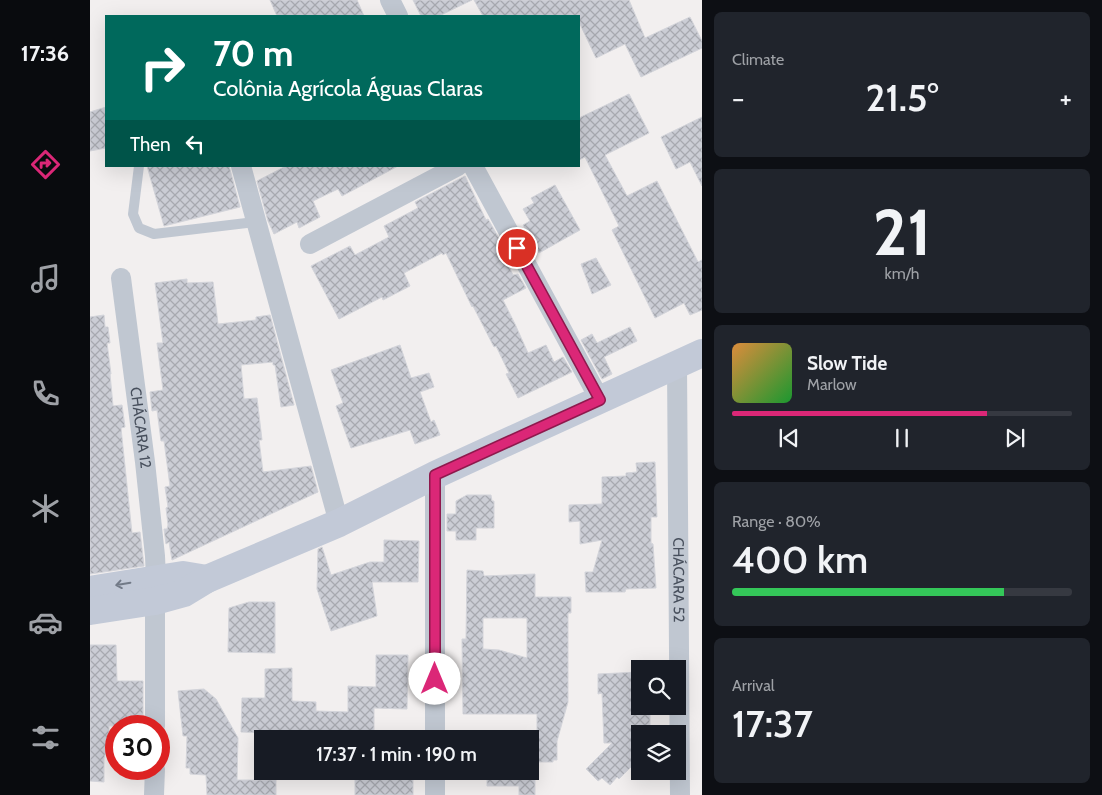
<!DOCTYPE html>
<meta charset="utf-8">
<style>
:root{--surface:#171b24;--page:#20242c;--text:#f1f3f6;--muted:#9ea1a6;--line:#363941;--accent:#db2777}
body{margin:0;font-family:Cabin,sans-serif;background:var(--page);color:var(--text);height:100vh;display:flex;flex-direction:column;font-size:19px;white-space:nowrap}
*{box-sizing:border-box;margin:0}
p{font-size:16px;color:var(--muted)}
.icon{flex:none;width:28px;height:28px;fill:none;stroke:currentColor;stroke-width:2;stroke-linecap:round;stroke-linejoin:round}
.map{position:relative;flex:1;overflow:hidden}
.drawer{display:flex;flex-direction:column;gap:12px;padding:12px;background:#0d0f14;width:400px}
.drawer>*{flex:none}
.top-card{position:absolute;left:15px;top:15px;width:475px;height:152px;border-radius:0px;box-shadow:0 5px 20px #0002;background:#00695c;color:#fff;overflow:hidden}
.tools{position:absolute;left:541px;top:660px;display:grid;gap:10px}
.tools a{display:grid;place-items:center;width:55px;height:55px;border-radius:0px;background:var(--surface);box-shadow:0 5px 20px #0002;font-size:25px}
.speed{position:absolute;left:15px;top:715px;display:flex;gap:10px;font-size:25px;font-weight:700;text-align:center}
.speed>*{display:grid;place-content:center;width:65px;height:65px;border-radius:50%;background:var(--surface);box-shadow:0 5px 20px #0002;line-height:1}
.speed .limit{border:8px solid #d22;background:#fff;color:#111}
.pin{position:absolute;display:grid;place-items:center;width:42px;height:42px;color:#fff;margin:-21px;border:2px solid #fff;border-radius:50%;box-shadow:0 1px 5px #0007}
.me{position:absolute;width:55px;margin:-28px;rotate:0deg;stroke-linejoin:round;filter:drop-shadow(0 0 4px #0008)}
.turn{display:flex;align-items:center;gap:18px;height:105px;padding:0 25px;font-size:22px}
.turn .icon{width:65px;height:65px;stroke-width:2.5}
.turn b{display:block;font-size:35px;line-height:42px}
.then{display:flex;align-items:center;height:48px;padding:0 25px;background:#0003;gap:10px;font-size:19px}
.big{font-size:38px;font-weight:600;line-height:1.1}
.drawer .tile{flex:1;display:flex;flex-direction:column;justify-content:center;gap:8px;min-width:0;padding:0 18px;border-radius:8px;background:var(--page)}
.drawer .dial{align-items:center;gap:0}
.dial b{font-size:65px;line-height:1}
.song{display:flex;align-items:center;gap:15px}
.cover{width:60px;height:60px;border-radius:8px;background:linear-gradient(135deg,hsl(30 70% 55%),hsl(130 70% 35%))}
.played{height:5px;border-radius:2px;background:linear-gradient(90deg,var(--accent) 75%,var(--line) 75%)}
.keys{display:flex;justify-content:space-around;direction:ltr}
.heat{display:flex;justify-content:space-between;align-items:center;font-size:28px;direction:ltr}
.charge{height:8px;border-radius:4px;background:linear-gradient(90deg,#34c759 80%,var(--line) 0)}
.trip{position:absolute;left:164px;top:730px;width:285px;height:50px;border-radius:0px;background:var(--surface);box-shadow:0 5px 20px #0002;font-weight:600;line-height:50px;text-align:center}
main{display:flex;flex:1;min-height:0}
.dock{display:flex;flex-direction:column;width:90px;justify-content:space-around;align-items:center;background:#090b0e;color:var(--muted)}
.dock .icon{width:35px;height:35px}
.dock .current{color:var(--accent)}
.dock b{font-size:22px;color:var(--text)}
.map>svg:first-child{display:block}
.building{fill:url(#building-cross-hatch);stroke:#d3d4da;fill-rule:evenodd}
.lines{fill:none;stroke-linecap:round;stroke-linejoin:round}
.lane{stroke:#c0c7d1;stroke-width:10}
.street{stroke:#c0c7d1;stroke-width:20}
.secondary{stroke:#c2c9d7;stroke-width:28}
.oneway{stroke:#727a87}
.route-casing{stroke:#8e194d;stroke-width:12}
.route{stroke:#db2777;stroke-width:9}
.labels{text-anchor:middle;stroke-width:4.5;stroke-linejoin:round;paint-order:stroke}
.street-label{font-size:15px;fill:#474f5c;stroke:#fff}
</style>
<main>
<nav class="dock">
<b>17:36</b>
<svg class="icon current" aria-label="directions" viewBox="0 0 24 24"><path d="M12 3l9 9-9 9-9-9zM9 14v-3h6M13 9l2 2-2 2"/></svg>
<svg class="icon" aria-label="music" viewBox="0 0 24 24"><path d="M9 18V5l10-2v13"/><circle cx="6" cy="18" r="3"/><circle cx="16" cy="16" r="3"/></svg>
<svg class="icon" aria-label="phone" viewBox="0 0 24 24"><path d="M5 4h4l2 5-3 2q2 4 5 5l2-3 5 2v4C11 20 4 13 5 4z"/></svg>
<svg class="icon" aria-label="climate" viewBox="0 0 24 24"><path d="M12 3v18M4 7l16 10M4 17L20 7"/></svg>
<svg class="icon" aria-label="car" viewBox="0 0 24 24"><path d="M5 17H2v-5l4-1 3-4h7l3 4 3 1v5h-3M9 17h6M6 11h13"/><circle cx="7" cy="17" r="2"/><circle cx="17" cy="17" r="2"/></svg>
<svg class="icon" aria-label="filters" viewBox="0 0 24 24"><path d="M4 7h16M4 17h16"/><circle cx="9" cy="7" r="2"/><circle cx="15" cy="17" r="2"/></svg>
</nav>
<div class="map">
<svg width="612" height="795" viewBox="0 0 612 795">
<defs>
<pattern id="building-cross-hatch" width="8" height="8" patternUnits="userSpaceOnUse" patternTransform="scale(1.25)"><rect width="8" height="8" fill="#cbcdd5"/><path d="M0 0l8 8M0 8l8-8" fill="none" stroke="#a7a9b0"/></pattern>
</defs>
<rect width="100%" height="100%" fill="#f2efef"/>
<!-- building -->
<g class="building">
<path d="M180,0H267L274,16H187Z"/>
<path d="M323,0H382L349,16H331Z"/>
<path d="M384,0H539L555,38L600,17L612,41V48L551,77L535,44L506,58L489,22V16H393Z"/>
<path d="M539,94L559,133L515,155L537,196L567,181L608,262L612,260V310L600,315L594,303L565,318L522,230L529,226L495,157L489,160V118Z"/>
<path d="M16,107V148L0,151V112Z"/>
<path d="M612,117V186L600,162L586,169L571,137Z"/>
<path d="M57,166H139L150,207L74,226Z"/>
<path d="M196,166H308L252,196L248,189L223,201L230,217L209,228L207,222L184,234L178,221L167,181Z"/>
<path d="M375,176L396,220L398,219L410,240L407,241L423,275L428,274L436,288L413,300L425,324L438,353L456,345L464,362L473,357L482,372L428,398L416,374L419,373L406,346L404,347L383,306L382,307L356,253L353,255L352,253L314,273L320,286L293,300L292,297L249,319L221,266L260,246L265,255L299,237L294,226L328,208L325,202Z"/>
<path d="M465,185L490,230L449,253L433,225L440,221L433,209L444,203L441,198Z"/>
<path d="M506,258L521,285L502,294L491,264Z"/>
<path d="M97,279V283L123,282L128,324L166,320V317L180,315L204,405L191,407L185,365H183V362L151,365L154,399L167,398L172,440H169L173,472L221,466L228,492L82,560L79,542L76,544L74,529H77L78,525L76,508L78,507L75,487L80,486L74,441H71L67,410L62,411L60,392L73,390L67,343H73L65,283Z"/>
<path d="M14,315L15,327H18L20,343H17L21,374H20L23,406L32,405L35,427L31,428L42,533L50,532L54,566L0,574V317Z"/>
<path d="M540,327L547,341L514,357L522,374L512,379L491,340L502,334L507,343Z"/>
<path d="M310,345L321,378L339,373L344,387L330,392L341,422L344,420L350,435L325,444L320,430L261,448L246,406L253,403L241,370Z"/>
<path d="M565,462L567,517H561V543L563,544L566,588L536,589L535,592H496L495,572H503L512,540L490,544V521L479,522V505L512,504V477L536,476V473L547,472L546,463Z"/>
<path d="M377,495H401L402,501H404V528H386V540H366V531H357V514H366V501Z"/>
<path d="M294,540L329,541L328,582H282L287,616L241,631L227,589L228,549L232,547L241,575L280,562H294Z"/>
<path d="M377,570L393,571L394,576L445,574V597H481V613H478V702L467,741V760H463V762H440V746H447V714H373L372,639H376ZM393,618H437V658L409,650L393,649Z"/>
<path d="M159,602H185V653L138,652L139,608Z"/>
<path d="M0,645H26L27,681H53V726H19V742L14,758V782L0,781Z"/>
<path d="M286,655H318L317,709L284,708V736L217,735V739H191L190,733L151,732L152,698H175V669L202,668V701L226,702V711L258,712V686L286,687Z"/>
<path d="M550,672V706H560V734H550V765H543L529,779L527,777L520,785L512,778L508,781L496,769L522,743H514L512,693L508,694V674Z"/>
<path d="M114,689L126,699L148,738L147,780H186V795H117L116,775L100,774V768H96L97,736H93L88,691Z"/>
<path d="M397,771H445V795H429V786H397Z"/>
<path d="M265,774L323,775V795H265Z"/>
</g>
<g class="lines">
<!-- lane -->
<path class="lane" d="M49,166L43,214L49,228L64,234L165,222"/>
<!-- street -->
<g class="street">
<path d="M300,0L308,16"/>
<path d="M151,166L249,523"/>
<path d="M383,166L510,400"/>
<path d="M220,244L368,166"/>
<path id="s1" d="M31,278L55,462L65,556L66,579"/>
<path id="s2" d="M587,364L590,795"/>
<path d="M345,475V739"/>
<path d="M65,726V601"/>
<path d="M345,771V795"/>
<path d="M64,795L65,769"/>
</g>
<!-- secondary -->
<g class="secondary">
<path d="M0,590L93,575L117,579"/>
<path d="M0,611L65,601L94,593L117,579L249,523L345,475L612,353"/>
</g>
</g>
<!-- one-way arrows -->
<defs><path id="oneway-shaft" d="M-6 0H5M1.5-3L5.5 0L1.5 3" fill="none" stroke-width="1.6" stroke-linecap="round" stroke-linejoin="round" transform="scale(1.25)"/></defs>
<use class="oneway" href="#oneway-shaft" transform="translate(33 584) rotate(170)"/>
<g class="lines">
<defs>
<path id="route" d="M345,679V475L510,400L427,248"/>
</defs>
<!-- route casing -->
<use href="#route" class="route-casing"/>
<!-- route -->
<use href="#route" class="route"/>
</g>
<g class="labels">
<!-- street labels -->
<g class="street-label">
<text dy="5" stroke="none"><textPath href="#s1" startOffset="151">CHÁCARA 12</textPath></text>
<text dy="5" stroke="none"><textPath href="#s2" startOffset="216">CHÁCARA 52</textPath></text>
</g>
</g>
</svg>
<div class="tools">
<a><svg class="icon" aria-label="search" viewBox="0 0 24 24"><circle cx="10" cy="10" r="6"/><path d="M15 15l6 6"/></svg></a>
<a><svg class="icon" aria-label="layers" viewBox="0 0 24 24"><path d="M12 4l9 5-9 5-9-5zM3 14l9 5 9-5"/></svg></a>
</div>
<div class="speed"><div class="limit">30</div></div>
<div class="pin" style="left:427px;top:248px;background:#d93025"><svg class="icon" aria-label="arrive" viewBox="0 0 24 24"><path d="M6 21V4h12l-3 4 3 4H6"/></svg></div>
<svg class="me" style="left:345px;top:679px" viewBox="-20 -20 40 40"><circle r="19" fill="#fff"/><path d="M0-13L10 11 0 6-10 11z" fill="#db2777"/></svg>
<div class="trip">17:37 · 1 min · 190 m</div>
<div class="top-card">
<div class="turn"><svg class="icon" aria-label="right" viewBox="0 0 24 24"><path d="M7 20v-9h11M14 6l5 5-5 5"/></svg><div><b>70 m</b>Colônia Agrícola Águas Claras</div></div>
<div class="then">Then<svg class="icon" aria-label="left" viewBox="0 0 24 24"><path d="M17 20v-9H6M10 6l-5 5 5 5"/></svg></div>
</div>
</div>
<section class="drawer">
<div class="tile"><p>Climate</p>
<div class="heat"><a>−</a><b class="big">21.5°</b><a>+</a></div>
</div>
<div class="tile dial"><b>21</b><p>km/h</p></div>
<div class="tile">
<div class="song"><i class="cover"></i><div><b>Slow Tide</b><p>Marlow</p></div></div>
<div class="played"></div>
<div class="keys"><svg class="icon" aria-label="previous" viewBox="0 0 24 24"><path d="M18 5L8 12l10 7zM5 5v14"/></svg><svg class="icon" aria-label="pause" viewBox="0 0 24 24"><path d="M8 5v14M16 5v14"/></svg><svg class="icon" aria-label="next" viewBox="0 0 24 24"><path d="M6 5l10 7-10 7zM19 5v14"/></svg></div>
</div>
<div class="tile"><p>Range · 80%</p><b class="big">400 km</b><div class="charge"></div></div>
<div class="tile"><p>Arrival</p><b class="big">17:37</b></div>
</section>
</main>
